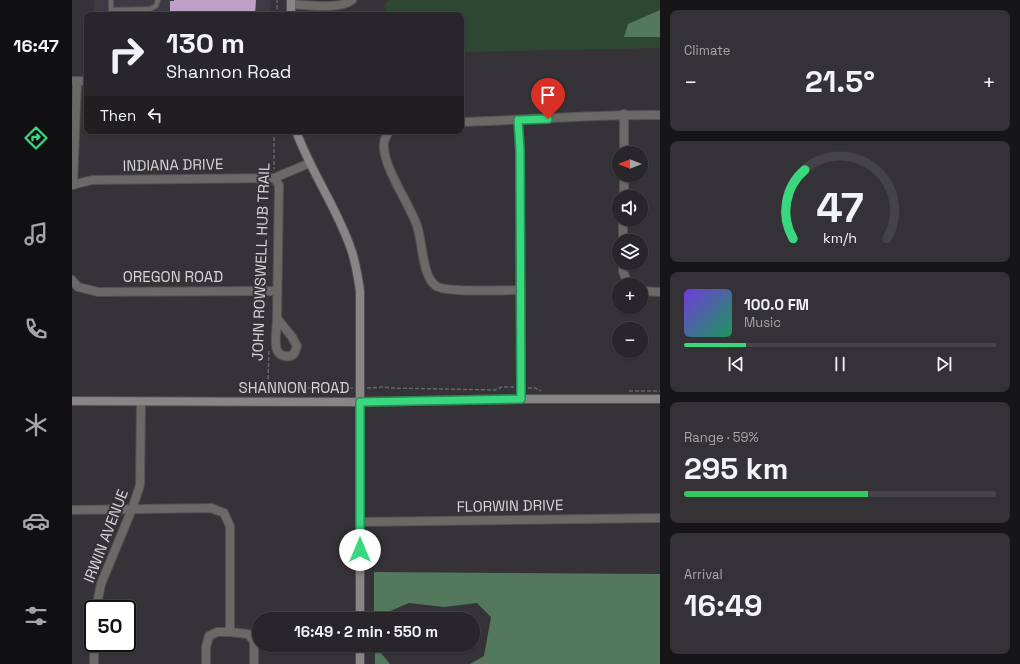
<!DOCTYPE html>
<meta charset="utf-8">
<style>
:root{--surface:#28262a;--page:#343236;--text:#f1f3f6;--muted:#a5a5a8;--line:#444347;--accent:#39d87f}
body{margin:0;font-family:"Space Grotesk",sans-serif;background:var(--page);color:var(--text);height:100vh;display:flex;flex-direction:column;font-size:15px;white-space:nowrap}
*{box-sizing:border-box;margin:0}
p{font-size:13px;color:var(--muted)}
.icon{flex:none;width:22px;height:22px;fill:none;stroke:currentColor;stroke-width:2;stroke-linecap:round;stroke-linejoin:round}
.map{position:relative;flex:1;overflow:hidden}
.panel{display:flex;flex-direction:column;gap:10px;padding:10px;background:#161517;width:360px}
.panel>*{flex:none}
.banner{position:absolute;left:12px;top:12px;width:380px;height:122px;border-radius:8px;box-shadow:0 1px 3px #0004,0 0 0 1px var(--line);background:#28262a;color:var(--text);overflow:hidden}
.needle{width:26px;rotate:270deg}
.controls{position:absolute;left:540px;top:146px;display:grid;gap:8px}
.controls a{display:grid;place-items:center;width:36px;height:36px;border-radius:50%;background:var(--surface);box-shadow:0 1px 3px #0004,0 0 0 1px var(--line);font-size:20px}
.speed{position:absolute;left:12px;top:600px;display:flex;gap:8px;font-size:20px;font-weight:700;text-align:center}
.speed>*{display:grid;place-content:center;width:52px;height:52px;border-radius:50%;background:var(--surface);box-shadow:0 1px 3px #0004,0 0 0 1px var(--line);line-height:1}
.speed .limit{border:2px solid #111;border-radius:6px;background:#fff;color:#111}
.pin{position:absolute;display:grid;place-items:center;width:34px;height:34px;color:#fff;margin:-41px -17px;border-radius:50% 50% 50% 0;rotate:-45deg;box-shadow:0 0 4px #0007}
.pin .icon{rotate:45deg}
.me{position:absolute;width:44px;margin:-22px;rotate:0deg;stroke-linejoin:round;filter:drop-shadow(0 0 3px #0008)}
.turn{display:flex;align-items:center;gap:14px;height:84px;padding:0 16px;font-size:18px}
.turn .icon{width:52px;height:52px;stroke-width:2.5}
.turn b{display:block;font-size:28px;line-height:34px}
.then{display:flex;align-items:center;height:38px;padding:0 16px;background:#0003;gap:8px;font-size:15px}
.big{font-size:30px;font-weight:800;line-height:1.1}
.panel .card{flex:1;display:flex;flex-direction:column;justify-content:center;gap:6px;min-width:0;padding:0 14px;border-radius:8px;background:var(--page)}
.panel .dial{align-items:center;gap:0}
.dial svg{height:104px;overflow:visible;fill:none;stroke:var(--line);stroke-width:7;stroke-linecap:round;text-anchor:middle}
.dial text{fill:var(--text);stroke:none}
.song{display:flex;align-items:center;gap:12px}
.cover{width:48px;height:48px;border-radius:6px;background:linear-gradient(135deg,hsl(260 70% 55%),hsl(150 70% 35%))}
.played{height:4px;border-radius:2px;background:linear-gradient(90deg,var(--accent) 20%,var(--line) 20%)}
.keys{display:flex;justify-content:space-around;direction:ltr}
.heat{display:flex;justify-content:space-between;align-items:center;font-size:22px;direction:ltr}
.charge{height:6px;border-radius:3px;background:linear-gradient(90deg,#34c759 59%,var(--line) 0)}
.trip{position:absolute;left:180px;top:612px;width:228px;height:40px;border-radius:20px;background:var(--surface);box-shadow:0 1px 3px #0004,0 0 0 1px var(--line);font-weight:800;line-height:40px;text-align:center}
main{display:flex;flex:1;min-height:0}
.tabs{display:flex;flex-direction:column;width:72px;justify-content:space-around;align-items:center;background:#100f11;color:var(--muted)}
.tabs .icon{width:28px;height:28px}
.tabs .selected{color:var(--accent)}
.tabs b{font-size:18px;color:var(--text)}
.map>svg:first-child{display:block}
.built{fill:#3e3a45}
.green{fill:#2d4733}
.forest{fill:#53785b}
.building{fill:#bca0c6}
.lines{fill:none;stroke-linecap:round;stroke-linejoin:round}
.lane-casing{stroke:#525055;stroke-width:6}
.street-casing{stroke:#525055;stroke-width:10}
.secondary-casing{stroke:#525055;stroke-width:10}
.path{stroke:#666468;stroke-width:1.5;stroke-dasharray:4 2;stroke-linecap:butt}
.lane{stroke:#6b6868;stroke-width:4}
.street{stroke:#6b6868;stroke-width:8}
.secondary{stroke:#898485;stroke-width:8}
.route-casing{stroke:#258c53;stroke-width:10}
.route{stroke:#39d87f;stroke-width:7}
.labels{text-anchor:middle;stroke-width:4;stroke-linejoin:round;paint-order:stroke}
.street-label{font-size:15px;fill:#d5d4d7;stroke:#353338}
</style>
<main>
<nav class="tabs">
<b>16:47</b>
<svg class="icon selected" aria-label="directions" viewBox="0 0 24 24"><path d="M12 3l9 9-9 9-9-9zM9 14v-3h6M13 9l2 2-2 2"/></svg>
<svg class="icon" aria-label="music" viewBox="0 0 24 24"><path d="M9 18V5l10-2v13"/><circle cx="6" cy="18" r="3"/><circle cx="16" cy="16" r="3"/></svg>
<svg class="icon" aria-label="phone" viewBox="0 0 24 24"><path d="M5 4h4l2 5-3 2q2 4 5 5l2-3 5 2v4C11 20 4 13 5 4z"/></svg>
<svg class="icon" aria-label="climate" viewBox="0 0 24 24"><path d="M12 3v18M4 7l16 10M4 17L20 7"/></svg>
<svg class="icon" aria-label="car" viewBox="0 0 24 24"><path d="M5 17H2v-5l4-1 3-4h7l3 4 3 1v5h-3M9 17h6M6 11h13"/><circle cx="7" cy="17" r="2"/><circle cx="17" cy="17" r="2"/></svg>
<svg class="icon" aria-label="filters" viewBox="0 0 24 24"><path d="M4 7h16M4 17h16"/><circle cx="9" cy="7" r="2"/><circle cx="15" cy="17" r="2"/></svg>
</nav>
<div class="map">
<svg width="588" height="664" viewBox="0 0 588 664">
<rect width="100%" height="100%" fill="#353338"/>
<!-- built -->
<rect class="built" x="22" y="0" width="176" height="15"/>
<!-- green -->
<path class="green" d="M317,0H588V48L389,52V15H317L311,6Z"/>
<!-- forest -->
<g class="forest">
<path d="M588,10V37H552L556,24Z"/>
<path d="M302,572L588,574V664H398L412,656L419,617L405,603L372,607L337,603L302,618Z"/>
<path d="M303,646L318,664H303Z"/>
</g>
<!-- building -->
<g class="building">
<path d="M102,0H184L183,15H106V13H98V1H102Z"/>
<path d="M321,645H336L335,652H321Z"/>
</g>
<g class="lines">
<defs>
<g id="lane">
<path d="M39,10L78,9L84,6L86,0"/>
<path d="M39,15V0"/>
</g>
<g id="street">
<path d="M219,4C235,5 268,10 280,0"/>
<path d="M1,81H15"/>
<path d="M446,120L448,149L449,399"/>
<path d="M389,122C455,120 522,114 588,115"/>
<path d="M318,131C314,134 311,143 312,148C313,169 336,202 344,223C351,239 349,275 364,286C374,293 434,290 449,290"/>
<path d="M552,153V114"/>
<path d="M202,178L207,185L205,318L220,337L225,346C224,348 224,350 223,352C219,359 208,357 205,350C202,343 205,326 205,318"/>
<path d="M0,185L20,180L202,178L238,163"/>
<path d="M1,185L5,81"/>
<path d="M552,197V175"/>
<path d="M551,241V219"/>
<path d="M551,263V271L556,285"/>
<path d="M0,280L6,287L26,292L205,291"/>
<path d="M569,291L588,292"/>
<path d="M0,510L139,508L152,513L158,526V632"/>
<path d="M288,522L588,518"/>
<path d="M24,609L29,584L60,509L68,485L69,402"/>
<path d="M22,643V664"/>
<path d="M134,664V647L137,636L145,632H158L176,634L182,641V664"/>
</g>
<g id="secondary">
<path d="M219,15V0"/>
<path d="M224,131C239,172 265,208 279,249C284,263 286,277 288,291V619"/>
<path d="M0,401L288,402L449,399H588"/>
<path d="M288,664V645"/>
</g>
</defs>
<!-- lane casing -->
<use href="#lane" class="lane-casing"/>
<!-- street casing -->
<use href="#street" class="street-casing"/>
<!-- secondary casing -->
<use href="#secondary" class="secondary-casing"/>
<!-- path -->
<g class="path">
<path d="M205,15V0"/>
<path d="M202,131V169"/>
<path d="M197,351L196,380L198,385L204,388H281"/>
<path d="M295,388C304,388 310,386 318,388L423,390L430,387H442"/>
<path d="M456,388H463L469,391"/>
<path d="M557,391H588"/>
</g>
<!-- lane -->
<use href="#lane" class="lane"/>
<!-- street -->
<use href="#street" class="street"/>
<!-- secondary -->
<use href="#secondary" class="secondary"/>
</g>
<g class="lines">
<defs>
<path id="route" d="M288,550V402L449,399L448,150L446,120L476,119"/>
</defs>
<!-- route casing -->
<use href="#route" class="route-casing"/>
<!-- route -->
<use href="#route" class="route"/>
</g>
<g class="labels">
<!-- street labels -->
<g class="street-label">
<text transform="translate(101 165) rotate(-1)" y="5">INDIANA DRIVE</text>
<text transform="translate(189 262) rotate(-88)" y="5">JOHN ROWSWELL HUB TRAIL</text>
<text x="101" y="282">OREGON ROAD</text>
<text x="222" y="393">SHANNON ROAD</text>
<text transform="translate(438 506) rotate(-1)" y="5">FLORWIN DRIVE</text>
<text transform="translate(34 536) rotate(-69)" y="5">IRWIN AVENUE</text>
</g>
</g>
</svg>
<div class="controls">
<a><svg class="needle" viewBox="-14 -14 28 28"><path d="M0-13l5 13h-10z" fill="#e53935"/><path d="M0 13l5-13h-10z" fill="#a5a5a8"/></svg></a>
<a><svg class="icon" aria-label="sound" viewBox="0 0 24 24"><path d="M4 9h4l5-4v14l-5-4H4zM17 9q2 3 0 6"/></svg></a>
<a><svg class="icon" aria-label="layers" viewBox="0 0 24 24"><path d="M12 4l9 5-9 5-9-5zM3 14l9 5 9-5"/></svg></a>
<a>+</a>
<a>−</a>
</div>
<div class="speed"><div class="limit">50</div></div>
<div class="pin" style="left:476px;top:119px;background:#d93025"><svg class="icon" aria-label="arrive" viewBox="0 0 24 24"><path d="M6 21V4h12l-3 4 3 4H6"/></svg></div>
<svg class="me" style="left:288px;top:550px" viewBox="-20 -20 40 40"><circle r="19" fill="#fff"/><path d="M0-13L10 11 0 6-10 11z" fill="#39d87f"/></svg>
<div class="trip">16:49 · 2 min · 550 m</div>
<div class="banner">
<div class="turn"><svg class="icon" aria-label="right" viewBox="0 0 24 24"><path d="M7 20v-9h11M14 6l5 5-5 5"/></svg><div><b>130 m</b>Shannon Road</div></div>
<div class="then">Then<svg class="icon" aria-label="left" viewBox="0 0 24 24"><path d="M17 20v-9H6M10 6l-5 5 5 5"/></svg></div>
</div>
</div>
<section class="panel">
<div class="card"><p>Climate</p>
<div class="heat"><a>−</a><b class="big">21.5°</b><a>+</a></div>
</div>
<div class="card dial"><svg viewBox="0 0 100 80">
<path d="M14 69A42 42 0 1 1 86 69"/>
<path d="M14 69A42 42 0 0 1 23 16" stroke="#39d87f"/>
<text x="50" y="56" font-size="32" font-weight="700">47</text>
<text x="50" y="72" font-size="11">km/h</text>
</svg></div>
<div class="card">
<div class="song"><i class="cover"></i><div><b>100.0 FM</b><p>Music</p></div></div>
<div class="played"></div>
<div class="keys"><svg class="icon" aria-label="previous" viewBox="0 0 24 24"><path d="M18 5L8 12l10 7zM5 5v14"/></svg><svg class="icon" aria-label="pause" viewBox="0 0 24 24"><path d="M8 5v14M16 5v14"/></svg><svg class="icon" aria-label="next" viewBox="0 0 24 24"><path d="M6 5l10 7-10 7zM19 5v14"/></svg></div>
</div>
<div class="card"><p>Range · 59%</p><b class="big">295 km</b><div class="charge"></div></div>
<div class="card"><p>Arrival</p><b class="big">16:49</b></div>
</section>
</main>
